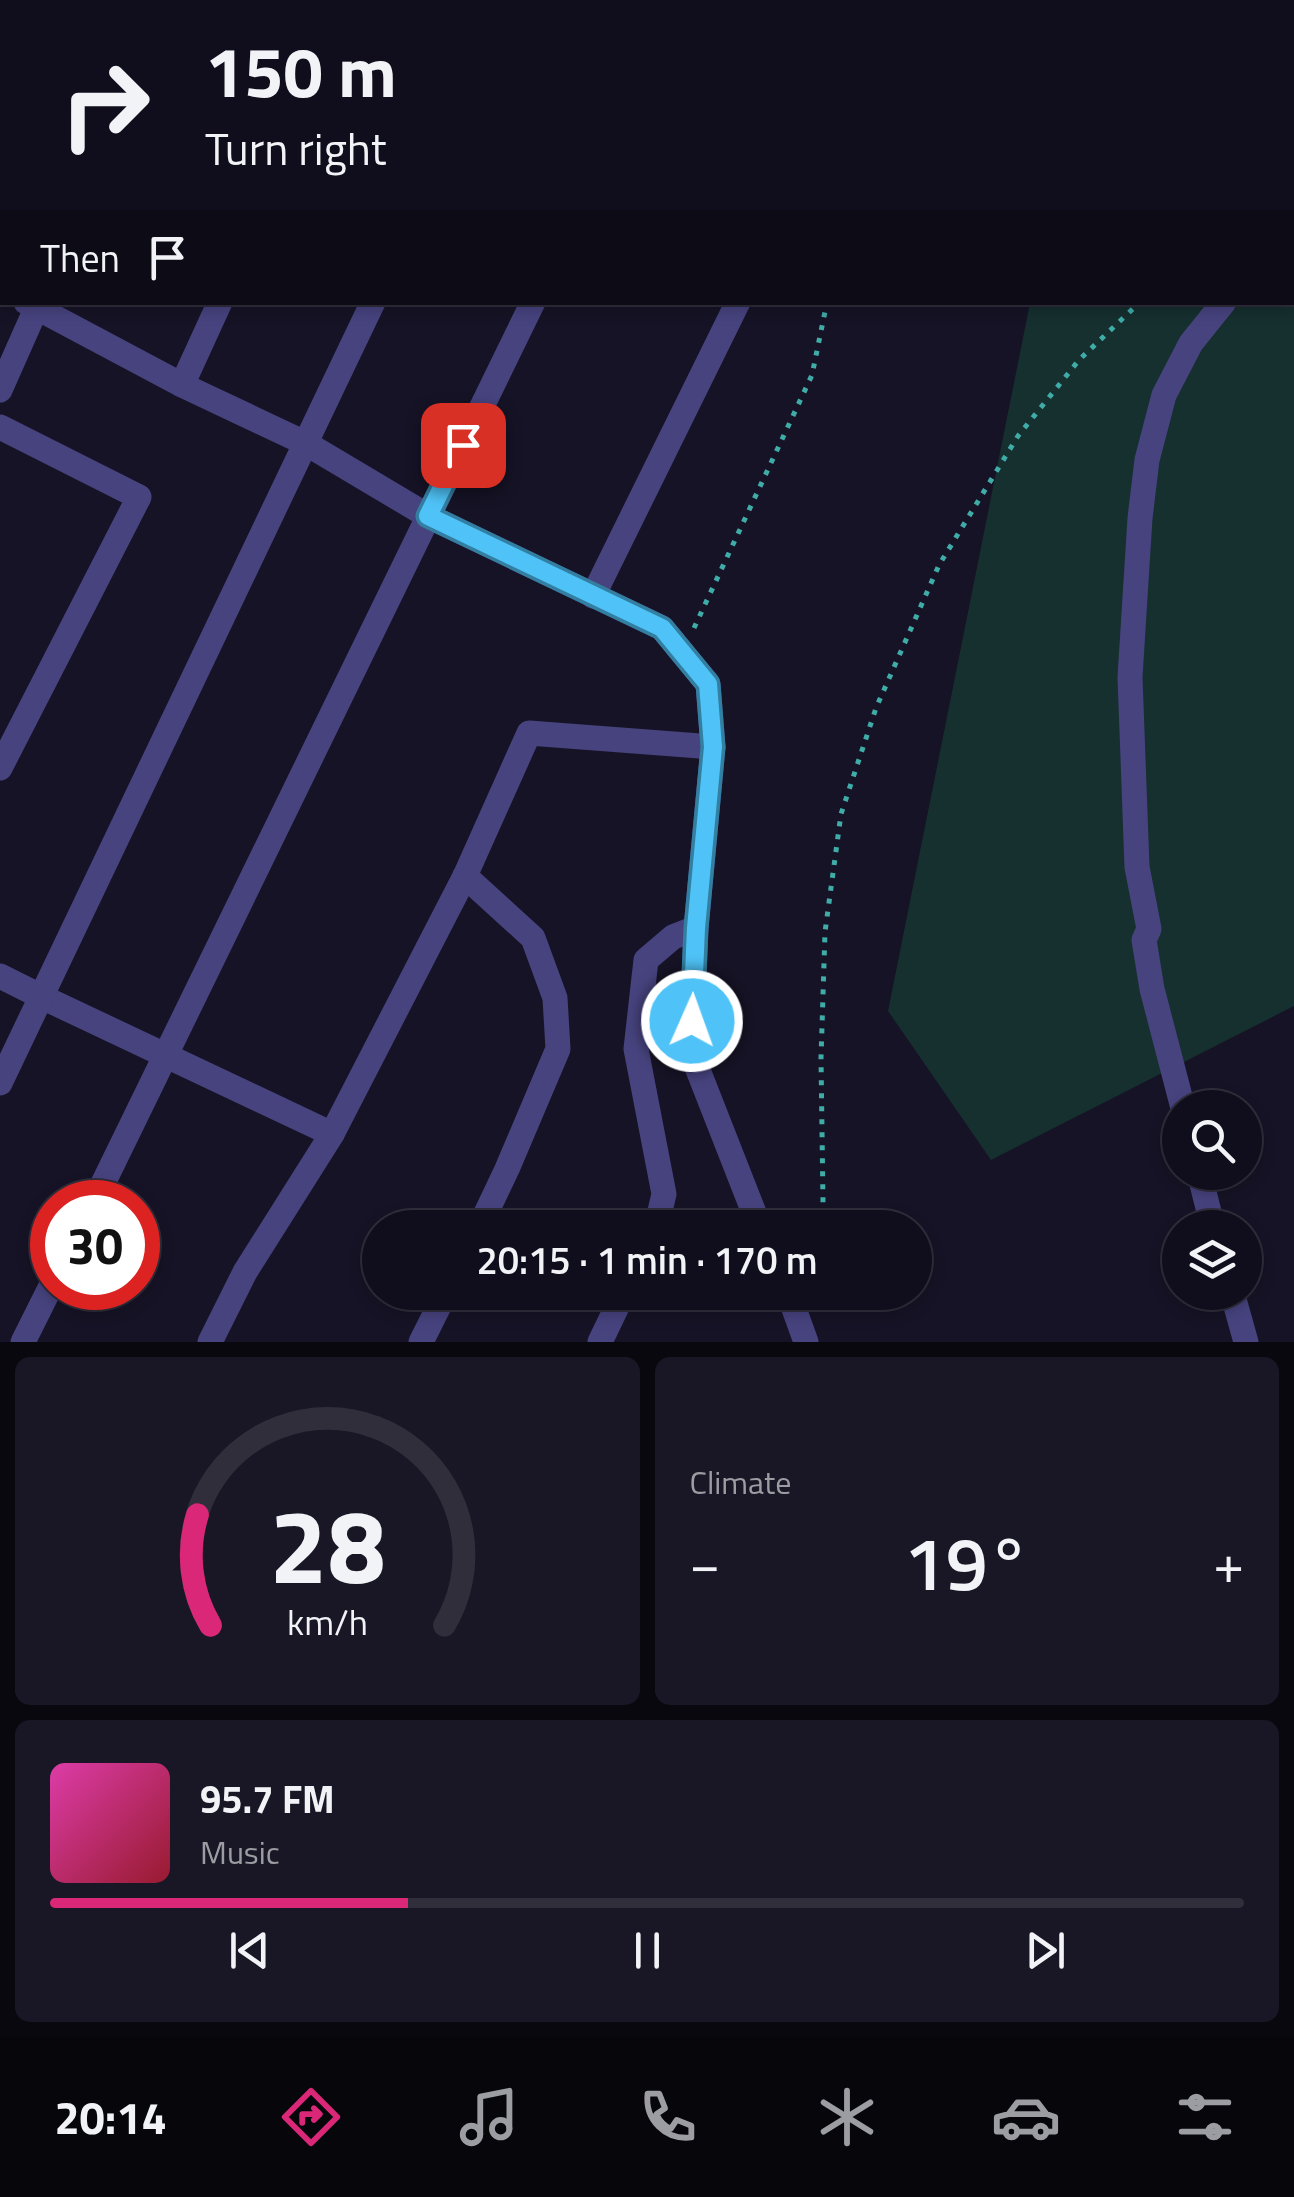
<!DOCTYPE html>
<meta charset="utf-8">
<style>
:root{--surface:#100e1c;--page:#191725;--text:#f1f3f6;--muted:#9c9ca3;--line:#302e3b;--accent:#db2777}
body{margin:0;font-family:"Titillium Web",sans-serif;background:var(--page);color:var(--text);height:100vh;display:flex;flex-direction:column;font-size:38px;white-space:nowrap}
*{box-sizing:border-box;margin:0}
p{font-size:32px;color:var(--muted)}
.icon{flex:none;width:55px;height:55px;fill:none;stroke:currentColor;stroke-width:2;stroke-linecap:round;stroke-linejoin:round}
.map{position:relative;height:1342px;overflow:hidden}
.side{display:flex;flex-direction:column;gap:15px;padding:15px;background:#09080f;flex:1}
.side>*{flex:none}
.banner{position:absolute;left:0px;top:0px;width:1295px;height:305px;box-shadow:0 5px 15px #0003,0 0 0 2px var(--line);background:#100e1c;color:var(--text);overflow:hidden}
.tools{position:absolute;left:1162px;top:1090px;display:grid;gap:20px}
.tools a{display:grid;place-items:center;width:100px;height:100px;border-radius:50%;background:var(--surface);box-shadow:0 5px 15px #0003,0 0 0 2px var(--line);font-size:50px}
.speed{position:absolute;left:30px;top:1180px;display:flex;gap:20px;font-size:50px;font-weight:700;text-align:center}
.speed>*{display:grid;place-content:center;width:130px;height:130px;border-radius:50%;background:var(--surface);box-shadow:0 5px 15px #0003,0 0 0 2px var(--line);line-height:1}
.speed .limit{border:15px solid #d22;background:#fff;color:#111}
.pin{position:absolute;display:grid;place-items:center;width:85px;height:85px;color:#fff;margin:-42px;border-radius:20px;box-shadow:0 5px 15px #0006}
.me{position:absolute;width:110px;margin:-55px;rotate:2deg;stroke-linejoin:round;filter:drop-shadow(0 0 8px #0008)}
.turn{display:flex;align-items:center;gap:35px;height:210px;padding:0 40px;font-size:45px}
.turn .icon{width:130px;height:130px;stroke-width:2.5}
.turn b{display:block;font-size:70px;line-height:85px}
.then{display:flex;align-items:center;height:95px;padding:0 40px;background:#0003;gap:20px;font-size:38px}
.big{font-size:75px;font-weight:600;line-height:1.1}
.side .tile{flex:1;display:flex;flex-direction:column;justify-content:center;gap:15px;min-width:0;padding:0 35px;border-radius:15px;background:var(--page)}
.side .dial{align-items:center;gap:0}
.dial svg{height:260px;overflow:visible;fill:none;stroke:var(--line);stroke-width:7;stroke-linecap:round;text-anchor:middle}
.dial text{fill:var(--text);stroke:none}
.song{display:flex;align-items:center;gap:30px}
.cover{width:120px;height:120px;border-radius:15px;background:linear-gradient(135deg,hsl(320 70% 55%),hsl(350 70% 35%))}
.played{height:10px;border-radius:5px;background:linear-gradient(90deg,var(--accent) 30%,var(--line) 30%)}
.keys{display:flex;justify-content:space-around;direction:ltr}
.heat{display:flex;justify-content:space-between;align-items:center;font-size:55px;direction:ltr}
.side .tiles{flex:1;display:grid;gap:15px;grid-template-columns:1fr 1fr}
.tile:last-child{grid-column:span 2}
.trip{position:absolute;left:362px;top:1210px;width:570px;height:100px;border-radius:50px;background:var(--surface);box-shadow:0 5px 15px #0003,0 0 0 2px var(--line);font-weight:600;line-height:100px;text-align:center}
.menu{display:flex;height:160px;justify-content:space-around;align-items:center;background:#06060b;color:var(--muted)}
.menu .icon{width:70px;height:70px}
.menu .active{color:var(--accent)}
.menu b{font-size:45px;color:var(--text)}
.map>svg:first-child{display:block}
.green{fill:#162f2f}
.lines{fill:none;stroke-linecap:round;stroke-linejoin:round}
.path{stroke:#3faca8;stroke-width:5;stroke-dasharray:5 8;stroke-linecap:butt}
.minor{stroke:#47437f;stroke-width:25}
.tertiary{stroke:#47437f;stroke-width:25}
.route-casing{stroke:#337fa1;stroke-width:25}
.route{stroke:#4fc3f7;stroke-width:18}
</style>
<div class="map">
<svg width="1294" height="1342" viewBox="0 0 1294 1342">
<rect width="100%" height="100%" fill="#161326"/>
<!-- green -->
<path class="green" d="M1137,0H1294V1006L991,1160L888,1011L1030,303L1292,302V2H1134Z"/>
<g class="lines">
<!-- path -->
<g class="path">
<path d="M694,628L812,375L827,302"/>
<path d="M827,1228L823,1203L821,1058L825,932L841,814L876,708L939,565L1018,436L1079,360L1140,302"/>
</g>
<!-- minor -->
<g class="minor">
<path d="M98,2V0"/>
<path d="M263,2V0"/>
<path d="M680,2L681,0"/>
<path d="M885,2L886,0"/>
<path d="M1292,259H1294"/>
<path d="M0,289L2,291"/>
<path d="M26,302L182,385L307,444L428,516L662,628L708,684L713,747L696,928L691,1052L760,1228"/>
<path d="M182,385L220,302"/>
<path d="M0,390L39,302"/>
<path d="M0,427L139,497L0,768"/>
<path d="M593,596L738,302"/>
<path d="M465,876L533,938L555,998L558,1049L507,1169L479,1228"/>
<path d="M42,997L332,1134"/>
<path d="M1183,1108L1152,989L1144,940L1149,929L1137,867L1130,677L1140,518L1147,460L1164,395L1191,343L1224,302"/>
<path d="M1199,1172L1213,1228"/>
<path d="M94,1202L533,302"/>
<path d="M656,1228L664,1194L636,1049L646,960L673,937L696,928"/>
<path d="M788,1292L806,1342"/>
<path d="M1232,1292L1246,1342"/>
<path d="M23,1342L52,1284"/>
<path d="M210,1342L245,1272L332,1134L465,876L529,733L713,747"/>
<path d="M421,1342L446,1292"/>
<path d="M600,1342L624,1292"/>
</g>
<!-- tertiary -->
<g class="tertiary">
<path d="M523,2L524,0"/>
<path d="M0,976L42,997"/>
<path d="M0,1083L373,302"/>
</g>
</g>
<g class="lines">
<defs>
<path id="route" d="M463,445L428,516L662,628L708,684L713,747L696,928L692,1021"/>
</defs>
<!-- route casing -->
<use href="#route" class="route-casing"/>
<!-- route -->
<use href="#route" class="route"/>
</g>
</svg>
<div class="tools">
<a><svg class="icon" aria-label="search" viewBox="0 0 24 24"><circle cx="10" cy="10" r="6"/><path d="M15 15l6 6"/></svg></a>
<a><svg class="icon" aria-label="layers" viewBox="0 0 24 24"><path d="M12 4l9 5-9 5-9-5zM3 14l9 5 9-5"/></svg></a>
</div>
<div class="speed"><div class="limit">30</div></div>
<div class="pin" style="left:463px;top:445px;background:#d93025"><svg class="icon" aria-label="arrive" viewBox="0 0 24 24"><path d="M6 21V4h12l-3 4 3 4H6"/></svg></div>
<svg class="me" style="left:692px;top:1021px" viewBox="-20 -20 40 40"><circle r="17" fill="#4fc3f7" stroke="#fff" stroke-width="3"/><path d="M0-11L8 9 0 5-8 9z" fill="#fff"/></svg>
<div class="trip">20:15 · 1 min · 170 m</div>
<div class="banner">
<div class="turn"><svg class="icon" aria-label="right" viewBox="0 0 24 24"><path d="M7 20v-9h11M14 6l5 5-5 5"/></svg><div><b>150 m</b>Turn right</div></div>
<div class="then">Then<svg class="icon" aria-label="arrive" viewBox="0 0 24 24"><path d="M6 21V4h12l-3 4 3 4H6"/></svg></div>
</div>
</div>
<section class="side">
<div class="tiles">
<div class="tile dial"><svg viewBox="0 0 100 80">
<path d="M14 69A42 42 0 1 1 86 69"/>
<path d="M14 69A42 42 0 0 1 10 35" stroke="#db2777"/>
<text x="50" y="56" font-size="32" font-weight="700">28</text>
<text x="50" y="72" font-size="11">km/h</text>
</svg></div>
<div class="tile"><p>Climate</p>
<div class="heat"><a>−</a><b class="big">19°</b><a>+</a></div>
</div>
<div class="tile">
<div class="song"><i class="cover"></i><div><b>95.7 FM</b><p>Music</p></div></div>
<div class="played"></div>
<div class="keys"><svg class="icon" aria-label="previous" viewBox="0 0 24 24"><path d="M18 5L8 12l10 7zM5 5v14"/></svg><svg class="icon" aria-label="pause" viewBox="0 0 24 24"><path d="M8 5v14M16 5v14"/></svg><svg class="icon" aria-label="next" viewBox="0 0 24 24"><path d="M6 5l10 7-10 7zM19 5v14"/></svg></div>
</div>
</div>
</section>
<nav class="menu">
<b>20:14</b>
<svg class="icon active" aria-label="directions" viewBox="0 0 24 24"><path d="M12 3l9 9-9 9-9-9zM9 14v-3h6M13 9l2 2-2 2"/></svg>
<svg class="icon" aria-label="music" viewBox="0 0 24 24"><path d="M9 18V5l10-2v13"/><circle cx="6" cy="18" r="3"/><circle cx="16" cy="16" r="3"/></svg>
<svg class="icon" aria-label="phone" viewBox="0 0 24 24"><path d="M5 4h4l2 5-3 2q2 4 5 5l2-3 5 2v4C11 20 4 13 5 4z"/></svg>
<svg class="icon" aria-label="climate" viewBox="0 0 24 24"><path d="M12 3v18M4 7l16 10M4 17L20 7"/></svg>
<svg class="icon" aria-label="car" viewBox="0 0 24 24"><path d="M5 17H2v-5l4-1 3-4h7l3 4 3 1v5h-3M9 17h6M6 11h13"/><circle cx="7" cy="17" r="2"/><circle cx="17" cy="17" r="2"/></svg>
<svg class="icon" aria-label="filters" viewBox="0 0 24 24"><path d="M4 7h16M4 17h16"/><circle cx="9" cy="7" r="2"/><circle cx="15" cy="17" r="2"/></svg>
</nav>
